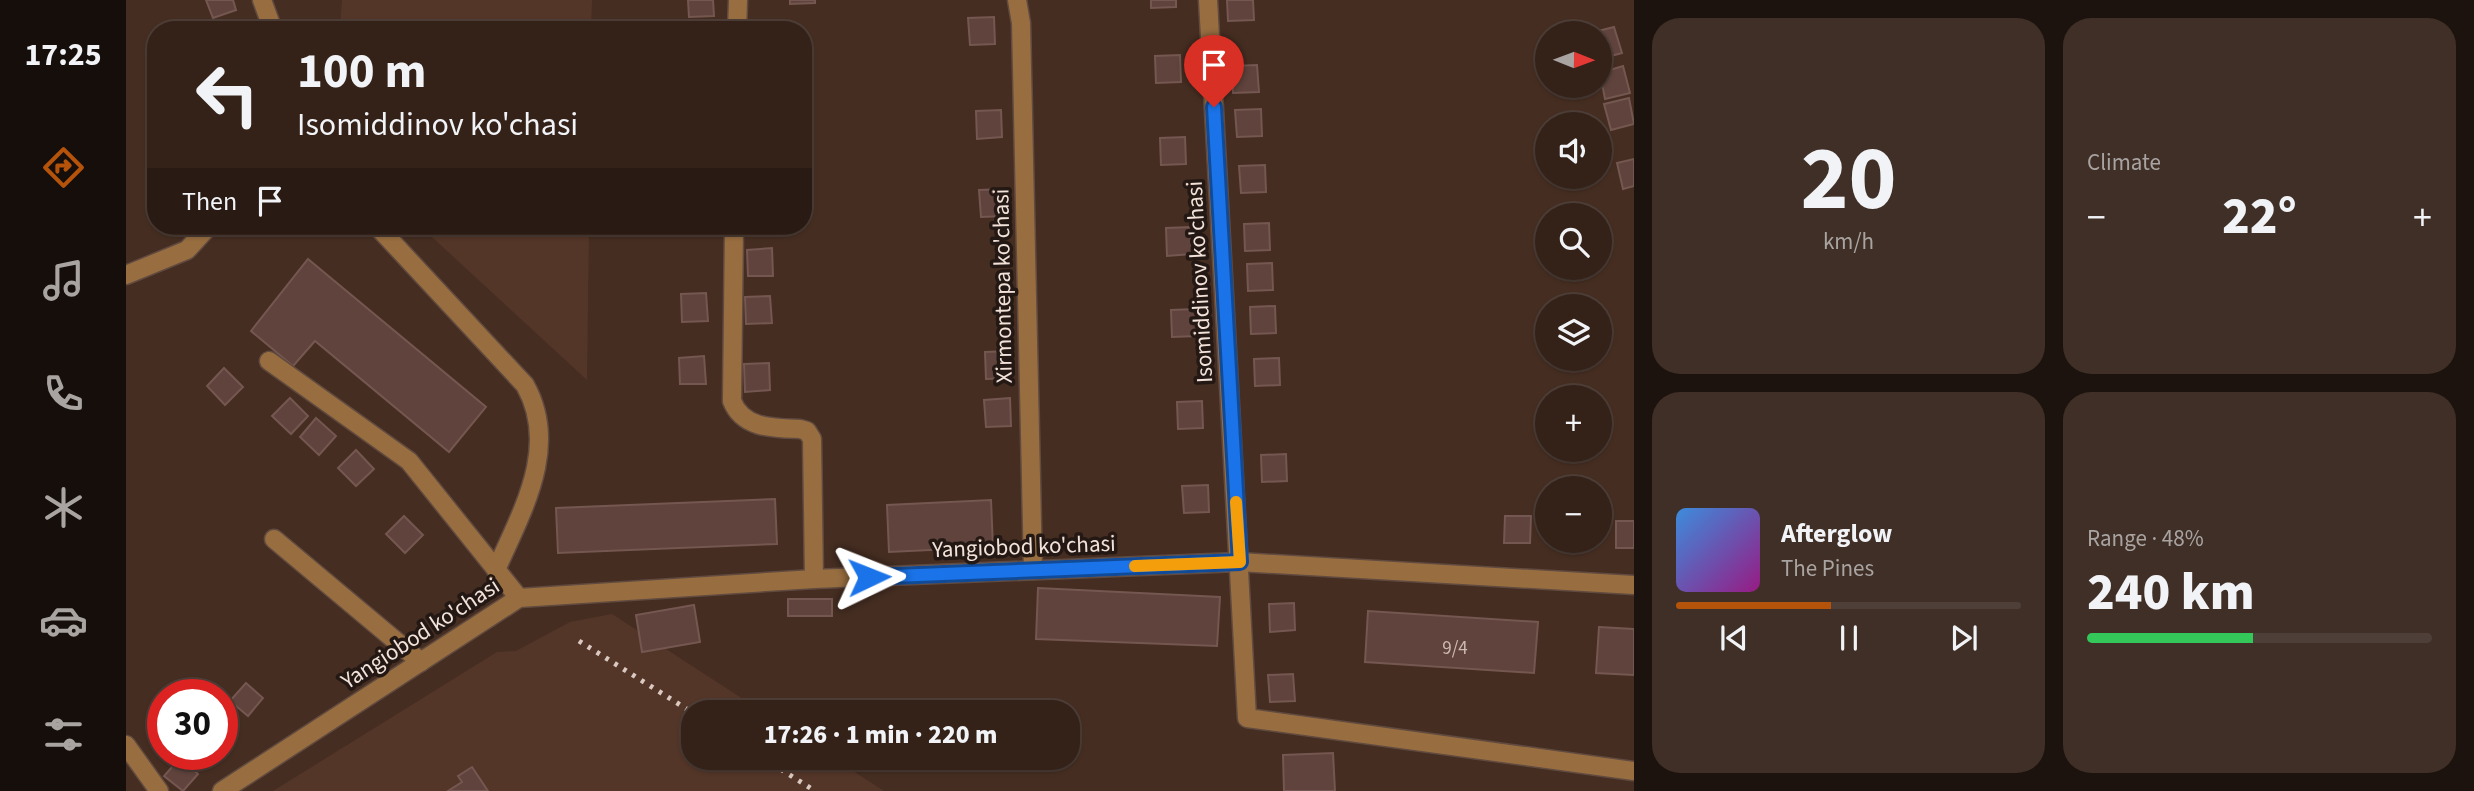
<!DOCTYPE html>
<meta charset="utf-8">
<style>
:root{--surface:#342219;--page:#3f2f26;--text:#f1f3f6;--muted:#a9a4a2;--line:#4e3f38;--accent:#b45309}
body{margin:0;font-family:"Source Sans 3",sans-serif;background:var(--page);color:var(--text);height:100vh;display:flex;flex-direction:column;font-size:26px;white-space:nowrap}
*{box-sizing:border-box;margin:0}
p{font-size:23px;color:var(--muted)}
.icon{flex:none;width:38px;height:38px;fill:none;stroke:currentColor;stroke-width:2;stroke-linecap:round;stroke-linejoin:round}
.map{position:relative;flex:1;overflow:hidden}
.drawer{display:flex;flex-direction:column;gap:18px;padding:18px;background:#1d130e;width:840px}
.drawer>*{flex:none}
.guide{position:absolute;left:21px;top:21px;width:665px;height:214px;border-radius:28px;box-shadow:0 2px 5px #0004,0 0 0 2px var(--line);background:#342219;color:var(--text);overflow:hidden}
.needle{width:46px;rotate:91deg}
.fabs{position:absolute;left:1409px;top:21px;display:grid;gap:14px}
.fabs a{display:grid;place-items:center;width:77px;height:77px;border-radius:50%;background:var(--surface);box-shadow:0 2px 5px #0004,0 0 0 2px var(--line);font-size:35px}
.speed{position:absolute;left:21px;top:679px;display:flex;gap:14px;font-size:35px;font-weight:700;text-align:center}
.speed>*{display:grid;place-content:center;width:91px;height:91px;border-radius:50%;background:var(--surface);box-shadow:0 2px 5px #0004,0 0 0 2px var(--line);line-height:1}
.speed .limit{border:10px solid #d22;background:#fff;color:#111}
.pin{position:absolute;display:grid;place-items:center;width:60px;height:60px;color:#fff;margin:-72px -30px;border-radius:50% 50% 50% 0;rotate:-45deg;box-shadow:0 0 7px #0007}
.pin .icon{rotate:45deg}
.me{position:absolute;width:77px;margin:-38px;rotate:88deg;stroke-linejoin:round;filter:drop-shadow(0 0 5px #0008)}
.turn{display:flex;align-items:center;gap:24px;height:147px;padding:0 35px;font-size:32px}
.turn .icon{width:91px;height:91px;stroke-width:2.5}
.turn b{display:block;font-size:49px;line-height:60px}
.then{display:flex;align-items:center;height:66px;padding:0 35px;background:#0003;gap:14px;font-size:26px}
.big{font-size:52px;font-weight:800;line-height:1.1}
.drawer .card{flex:1;display:flex;flex-direction:column;justify-content:center;gap:10px;min-width:0;padding:0 24px;border-radius:28px;background:var(--page)}
.drawer .dial{align-items:center;gap:0}
.dial b{font-size:91px;line-height:1}
.song{display:flex;align-items:center;gap:21px}
.cover{width:84px;height:84px;border-radius:10px;background:linear-gradient(135deg,hsl(210 70% 55%),hsl(310 70% 35%))}
.played{height:7px;border-radius:4px;background:linear-gradient(90deg,var(--accent) 45%,var(--line) 45%)}
.keys{display:flex;justify-content:space-around;direction:ltr}
.heat{display:flex;justify-content:space-between;align-items:center;font-size:38px;direction:ltr}
.charge{height:10px;border-radius:5px;background:linear-gradient(90deg,#34c759 48%,var(--line) 0)}
.drawer .tiles{flex:1;display:grid;gap:18px;grid-template-columns:repeat(2,1fr)}
.trip{position:absolute;left:555px;top:700px;width:399px;height:70px;border-radius:28px;background:var(--surface);box-shadow:0 2px 5px #0004,0 0 0 2px var(--line);font-weight:800;line-height:70px;text-align:center}
main{display:flex;flex:1;min-height:0}
.dock{display:flex;flex-direction:column;width:126px;justify-content:space-around;align-items:center;background:#150e0a;color:var(--muted)}
.dock .icon{width:49px;height:49px}
.dock .active{color:var(--accent)}
.dock b{font-size:32px;color:var(--text)}
.map>svg:first-child{display:block}
.built{fill:#543628}
.building{fill:#5f433c;stroke:#745750;stroke-width:2}
.lines{fill:none;stroke-linecap:round;stroke-linejoin:round}
.minor-casing{stroke:#614a3f;stroke-width:21}
.minor{stroke:#986e40;stroke-width:18}
.rail{stroke:#dac9c0;stroke-width:5;stroke-dasharray:3.5 7;stroke-linecap:butt}
.route-casing{stroke:#114b97;stroke-width:18}
.route{stroke:#1a73e8;stroke-width:12}
.slow{stroke:#f59e0b;stroke-width:12}
.labels{text-anchor:middle;stroke-width:7;stroke-linejoin:round;paint-order:stroke}
.number-label{font-size:19px;fill:#cdbab2}
.street-label{font-size:23px;fill:#f2e2da;stroke:#231813}
</style>
<main>
<nav class="dock">
<b>17:25</b>
<svg class="icon active" aria-label="directions" viewBox="0 0 24 24"><path d="M12 3l9 9-9 9-9-9zM9 14v-3h6M13 9l2 2-2 2"/></svg>
<svg class="icon" aria-label="music" viewBox="0 0 24 24"><path d="M9 18V5l10-2v13"/><circle cx="6" cy="18" r="3"/><circle cx="16" cy="16" r="3"/></svg>
<svg class="icon" aria-label="phone" viewBox="0 0 24 24"><path d="M5 4h4l2 5-3 2q2 4 5 5l2-3 5 2v4C11 20 4 13 5 4z"/></svg>
<svg class="icon" aria-label="climate" viewBox="0 0 24 24"><path d="M12 3v18M4 7l16 10M4 17L20 7"/></svg>
<svg class="icon" aria-label="car" viewBox="0 0 24 24"><path d="M5 17H2v-5l4-1 3-4h7l3 4 3 1v5h-3M9 17h6M6 11h13"/><circle cx="7" cy="17" r="2"/><circle cx="17" cy="17" r="2"/></svg>
<svg class="icon" aria-label="filters" viewBox="0 0 24 24"><path d="M4 7h16M4 17h16"/><circle cx="9" cy="7" r="2"/><circle cx="15" cy="17" r="2"/></svg>
</nav>
<div class="map">
<svg width="1508" height="791" viewBox="0 0 1508 791">
<rect width="100%" height="100%" fill="#452d21"/>
<!-- built -->
<g class="built">
<path d="M216,0H466L465,30H214Z"/>
<path d="M294,226H463L461,380Z"/>
<path d="M486,614L637,712H567V758H707L758,791H147L371,652L390,651L444,622Z"/>
</g>
<!-- building -->
<g class="building">
<path d="M80,0H107L110,10L87,18Z"/>
<path d="M562,0H587L588,16L563,17Z"/>
<path d="M664,0H689V3L664,4Z"/>
<path d="M1025,0H1050V7L1025,8Z"/>
<path d="M1101,0H1127L1128,20L1102,21Z"/>
<path d="M868,17L869,44L844,45L842,18Z"/>
<rect x="299" y="22" width="40" height="8"/>
<path d="M1488,27L1496,53L1474,59V33H1464Z"/>
<path d="M1054,55L1055,82L1030,83L1029,56Z"/>
<path d="M1131,65L1133,92L1107,93L1106,66Z"/>
<path d="M1497,66L1504,93L1479,99L1474,73Z"/>
<path d="M1503,98L1508,124L1485,130L1478,104Z"/>
<path d="M1135,109L1136,136L1111,137L1109,110Z"/>
<path d="M875,110L876,137L851,139L850,111Z"/>
<path d="M1059,137L1060,164L1035,165L1034,138Z"/>
<path d="M1508,159V186L1497,189L1491,163Z"/>
<path d="M1139,165L1140,192L1115,193L1113,166Z"/>
<path d="M879,189L880,216L855,217L853,190Z"/>
<path d="M1143,223L1144,250L1119,251L1118,224Z"/>
<path d="M1065,227L1066,254L1041,256L1040,228Z"/>
<path d="M646,248L647,276H622L621,250Z"/>
<path d="M182,259L360,407L323,452L189,341L167,366L125,331Z"/>
<path d="M1146,263L1147,290L1122,291L1121,264Z"/>
<path d="M580,293L582,321L556,322L555,294Z"/>
<path d="M644,296L646,323L620,324L619,297Z"/>
<path d="M1149,306L1150,333L1125,334L1124,307Z"/>
<path d="M1070,309L1071,336L1046,337L1045,310Z"/>
<path d="M884,351L886,378L860,379L859,352Z"/>
<path d="M578,356L580,384H554L553,358Z"/>
<path d="M1153,358L1154,385L1129,386L1128,359Z"/>
<path d="M643,363L644,390L619,392L618,364Z"/>
<path d="M98,368L117,387L99,405L81,386Z"/>
<path d="M164,398L182,416L165,434L146,416Z"/>
<path d="M884,398L885,426L860,427L858,400Z"/>
<path d="M1076,401L1077,428L1052,429L1051,402Z"/>
<path d="M190,418L210,436L193,455L174,437Z"/>
<path d="M230,450L248,469L230,486L212,468Z"/>
<path d="M1160,454L1161,481L1136,482L1135,455Z"/>
<path d="M1082,485L1083,512L1058,513L1056,486Z"/>
<path d="M649,499L651,544L432,553L430,508Z"/>
<path d="M865,500L867,547L763,552L761,505Z"/>
<path d="M278,516L297,535L279,553L260,534Z"/>
<path d="M1379,516H1405L1404,543H1378Z"/>
<rect x="1490" y="521" width="18" height="27"/>
<rect x="1437" y="541" width="25" height="3"/>
<path d="M912,588L1094,597L1091,646L910,639Z"/>
<rect x="662" y="599" width="44" height="17"/>
<path d="M1168,603L1169,630L1144,632L1143,604Z"/>
<path d="M568,605L574,642L516,652L510,615Z"/>
<path d="M1242,611L1412,622L1408,673L1239,662Z"/>
<path d="M1473,627L1508,629V675L1470,673Z"/>
<path d="M1167,674L1169,701L1144,702L1142,675Z"/>
<path d="M120,683L137,698L122,716L104,701Z"/>
<path d="M1207,753L1209,791H1158L1157,755Z"/>
<path d="M54,758L72,774L57,791L38,776Z"/>
<path d="M346,767L362,791H322L336,782L332,776Z"/>
</g>
<g class="lines">
<defs>
<g id="minor">
<path d="M136,0L147,30"/>
<path d="M891,0L895,23L907,570"/>
<path d="M1082,0L1121,718L1508,771"/>
<path d="M611,30L612,0"/>
<path d="M251,226L399,385C434,447 396,511 370,570"/>
<path d="M608,226L606,401C617,429 648,428 674,429L681,431L686,439L688,579"/>
<path d="M0,275L61,250L83,226"/>
<path d="M143,361L283,461L393,598"/>
<path d="M148,539L295,662"/>
<path d="M0,745L33,791"/>
<path d="M96,791L393,598L688,579L1113,562L1508,585"/>
</g>
</defs>
<!-- minor casing -->
<use href="#minor" class="minor-casing"/>
<!-- minor -->
<use href="#minor" class="minor"/>
<!-- rail -->
<g class="rail">
<path d="M453,641L567,713"/>
<path d="M637,758L689,791"/>
</g>
</g>
<g class="lines">
<defs>
<path id="route" d="M743,577L1114,562L1088,107"/>
</defs>
<!-- route casing -->
<use href="#route" class="route-casing"/>
<!-- route -->
<use href="#route" class="route"/>
<!-- slow -->
<path class="slow" d="M1009,566L1114,562L1110,502"/>
</g>
<g class="labels">
<!-- number labels -->
<g class="number-label">
<text x="1329" y="654">9/4</text>
</g>
<!-- street labels -->
<g class="street-label">
<text transform="translate(1073 282) rotate(-93)" y="8">Isomiddinov ko'chasi</text>
<text transform="translate(876 286) rotate(-91)" y="8">Xirmontepa ko'chasi</text>
<text transform="translate(898 546) rotate(-2)" y="8">Yangiobod ko'chasi</text>
<text transform="translate(294 633) rotate(-33)" y="8">Yangiobod ko'chasi</text>
</g>
</g>
</svg>
<div class="fabs">
<a><svg class="needle" viewBox="-14 -14 28 28"><path d="M0-13l5 13h-10z" fill="#e53935"/><path d="M0 13l5-13h-10z" fill="#a9a4a2"/></svg></a>
<a><svg class="icon" aria-label="sound" viewBox="0 0 24 24"><path d="M4 9h4l5-4v14l-5-4H4zM17 9q2 3 0 6"/></svg></a>
<a><svg class="icon" aria-label="search" viewBox="0 0 24 24"><circle cx="10" cy="10" r="6"/><path d="M15 15l6 6"/></svg></a>
<a><svg class="icon" aria-label="layers" viewBox="0 0 24 24"><path d="M12 4l9 5-9 5-9-5zM3 14l9 5 9-5"/></svg></a>
<a>+</a>
<a>−</a>
</div>
<div class="speed"><div class="limit">30</div></div>
<div class="pin" style="left:1088px;top:107px;background:#d93025"><svg class="icon" aria-label="arrive" viewBox="0 0 24 24"><path d="M6 21V4h12l-3 4 3 4H6"/></svg></div>
<svg class="me" style="left:743px;top:577px" viewBox="-20 -20 40 40"><path d="M0-17L14 15 0 8-14 15z" fill="#1a73e8" stroke="#fff" stroke-width="4"/></svg>
<div class="trip">17:26 · 1 min · 220 m</div>
<div class="guide">
<div class="turn"><svg class="icon" aria-label="left" viewBox="0 0 24 24"><path d="M17 20v-9H6M10 6l-5 5 5 5"/></svg><div><b>100 m</b>Isomiddinov ko'chasi</div></div>
<div class="then">Then<svg class="icon" aria-label="arrive" viewBox="0 0 24 24"><path d="M6 21V4h12l-3 4 3 4H6"/></svg></div>
</div>
</div>
<section class="drawer">
<div class="tiles">
<div class="card dial"><b>20</b><p>km/h</p></div>
<div class="card"><p>Climate</p>
<div class="heat"><a>−</a><b class="big">22°</b><a>+</a></div>
</div>
<div class="card">
<div class="song"><i class="cover"></i><div><b>Afterglow</b><p>The Pines</p></div></div>
<div class="played"></div>
<div class="keys"><svg class="icon" aria-label="previous" viewBox="0 0 24 24"><path d="M18 5L8 12l10 7zM5 5v14"/></svg><svg class="icon" aria-label="pause" viewBox="0 0 24 24"><path d="M8 5v14M16 5v14"/></svg><svg class="icon" aria-label="next" viewBox="0 0 24 24"><path d="M6 5l10 7-10 7zM19 5v14"/></svg></div>
</div>
<div class="card"><p>Range · 48%</p><b class="big">240 km</b><div class="charge"></div></div>
</div>
</section>
</main>
